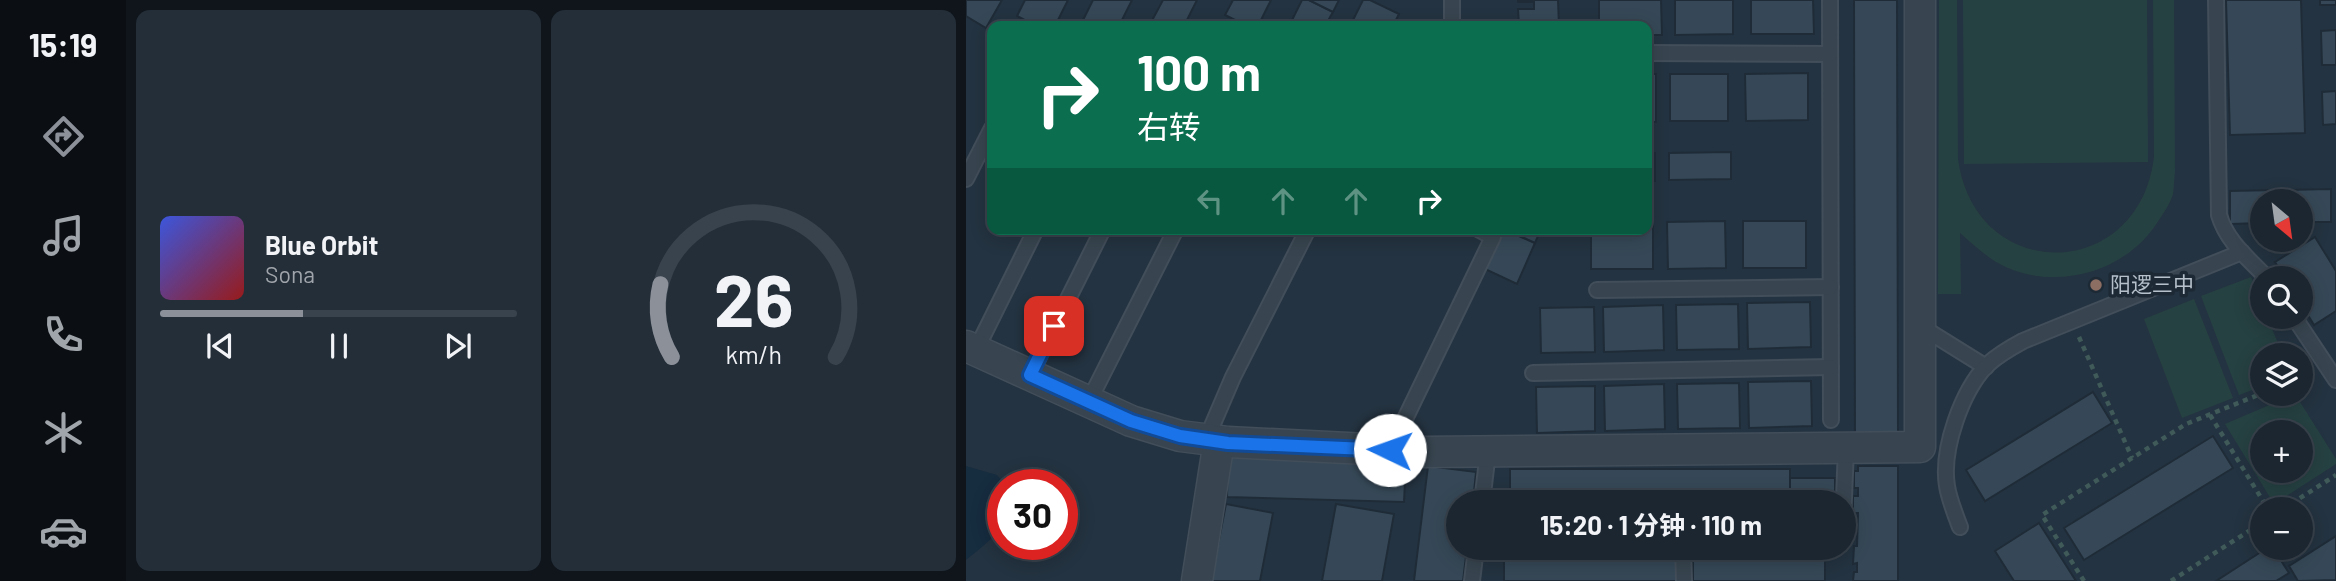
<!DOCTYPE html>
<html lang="zh">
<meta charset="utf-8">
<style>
:root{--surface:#1b2631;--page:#242e39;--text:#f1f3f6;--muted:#a0a5ab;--line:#39434d;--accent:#8c9099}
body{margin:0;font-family:Barlow,"Noto Sans SC",sans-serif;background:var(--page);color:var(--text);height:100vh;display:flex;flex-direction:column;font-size:26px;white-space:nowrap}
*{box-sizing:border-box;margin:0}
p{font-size:23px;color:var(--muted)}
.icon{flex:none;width:38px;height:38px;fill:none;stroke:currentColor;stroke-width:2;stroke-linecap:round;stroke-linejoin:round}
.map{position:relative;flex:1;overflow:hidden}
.drawer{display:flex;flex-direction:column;gap:10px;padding:10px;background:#0f151b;width:840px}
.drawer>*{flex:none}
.hud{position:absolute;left:21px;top:21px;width:665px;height:214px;border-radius:14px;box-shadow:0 4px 18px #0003,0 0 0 2px var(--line);background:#0b6e4f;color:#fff;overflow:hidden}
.needle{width:46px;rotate:151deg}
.fabs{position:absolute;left:1284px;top:189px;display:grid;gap:14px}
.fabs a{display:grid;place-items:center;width:63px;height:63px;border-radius:50%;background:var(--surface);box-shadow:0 4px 18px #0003,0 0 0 2px var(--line);font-size:35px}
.speed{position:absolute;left:21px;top:469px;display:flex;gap:14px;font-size:35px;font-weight:700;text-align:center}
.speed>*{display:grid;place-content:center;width:91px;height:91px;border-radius:50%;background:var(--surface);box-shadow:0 4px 18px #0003,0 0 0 2px var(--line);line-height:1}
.speed .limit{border:10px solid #d22;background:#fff;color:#111}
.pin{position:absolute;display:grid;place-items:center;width:60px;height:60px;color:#fff;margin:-30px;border-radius:14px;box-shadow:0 4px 10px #0006}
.me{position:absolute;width:77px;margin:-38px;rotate:273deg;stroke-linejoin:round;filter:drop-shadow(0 0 5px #0008)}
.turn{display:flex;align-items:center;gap:24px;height:147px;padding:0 35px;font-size:32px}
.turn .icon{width:91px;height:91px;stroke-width:2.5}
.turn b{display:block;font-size:49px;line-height:60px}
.lanes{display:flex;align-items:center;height:66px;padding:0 35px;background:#0003;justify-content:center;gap:35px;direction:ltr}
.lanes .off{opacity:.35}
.drawer .tile{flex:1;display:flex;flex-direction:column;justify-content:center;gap:10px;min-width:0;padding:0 24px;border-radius:14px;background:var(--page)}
.drawer .dial{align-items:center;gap:0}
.dial svg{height:182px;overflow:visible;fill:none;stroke:var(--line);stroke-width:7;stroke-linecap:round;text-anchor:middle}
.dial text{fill:var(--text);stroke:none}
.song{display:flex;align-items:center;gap:21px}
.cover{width:84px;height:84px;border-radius:10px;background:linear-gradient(135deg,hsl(230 70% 55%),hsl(0 70% 35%))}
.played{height:7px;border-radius:4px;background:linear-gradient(90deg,var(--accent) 40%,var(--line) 40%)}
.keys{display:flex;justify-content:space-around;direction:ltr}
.drawer .tiles{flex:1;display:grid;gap:10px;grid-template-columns:repeat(2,1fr)}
.trip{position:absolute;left:480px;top:490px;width:410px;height:70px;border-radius:35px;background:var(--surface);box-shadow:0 4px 18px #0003,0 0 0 2px var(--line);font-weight:700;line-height:70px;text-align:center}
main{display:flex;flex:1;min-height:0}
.dock{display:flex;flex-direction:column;width:126px;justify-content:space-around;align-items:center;background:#0b0f14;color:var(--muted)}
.dock .icon{width:49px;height:49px}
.dock .current{color:var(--accent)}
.dock b{font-size:32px;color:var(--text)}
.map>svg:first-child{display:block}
.green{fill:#264142;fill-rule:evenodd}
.water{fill:#162c3f}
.building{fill:#364857;stroke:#1f2c38;stroke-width:2}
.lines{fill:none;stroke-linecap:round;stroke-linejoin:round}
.service-casing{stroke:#424e5a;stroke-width:18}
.minor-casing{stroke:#424e5a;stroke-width:33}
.path{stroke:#3f5a59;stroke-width:4.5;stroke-dasharray:5 5;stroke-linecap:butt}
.service{stroke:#384550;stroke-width:14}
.minor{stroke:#384550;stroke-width:30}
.route-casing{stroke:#114b97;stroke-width:18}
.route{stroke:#1a73e8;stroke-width:12}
.education-dot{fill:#8d6e63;stroke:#1d2a36;stroke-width:2.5}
.labels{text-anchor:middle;stroke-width:7;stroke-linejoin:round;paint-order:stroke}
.poi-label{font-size:21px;fill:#b5c0cb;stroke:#1d2a36;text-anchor:start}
</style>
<main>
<nav class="dock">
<b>15:19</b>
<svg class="icon current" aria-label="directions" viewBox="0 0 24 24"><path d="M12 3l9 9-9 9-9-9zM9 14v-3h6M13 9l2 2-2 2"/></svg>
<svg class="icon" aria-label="music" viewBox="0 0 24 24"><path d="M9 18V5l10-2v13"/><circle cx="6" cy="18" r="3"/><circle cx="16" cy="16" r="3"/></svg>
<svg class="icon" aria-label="phone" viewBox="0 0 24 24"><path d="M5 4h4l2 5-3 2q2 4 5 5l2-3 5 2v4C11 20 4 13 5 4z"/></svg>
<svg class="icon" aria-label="climate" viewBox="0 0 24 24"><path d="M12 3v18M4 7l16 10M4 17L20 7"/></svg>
<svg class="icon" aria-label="car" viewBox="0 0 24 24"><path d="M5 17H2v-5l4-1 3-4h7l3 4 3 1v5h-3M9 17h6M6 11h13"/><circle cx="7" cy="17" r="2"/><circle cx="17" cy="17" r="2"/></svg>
</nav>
<section class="drawer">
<div class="tiles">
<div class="tile">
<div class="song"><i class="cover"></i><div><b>Blue Orbit</b><p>Sona</p></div></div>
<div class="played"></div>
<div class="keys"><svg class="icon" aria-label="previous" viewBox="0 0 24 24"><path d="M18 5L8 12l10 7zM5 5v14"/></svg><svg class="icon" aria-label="pause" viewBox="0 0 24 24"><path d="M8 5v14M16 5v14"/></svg><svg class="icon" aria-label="next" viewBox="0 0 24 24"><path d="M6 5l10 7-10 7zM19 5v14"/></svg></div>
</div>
<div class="tile dial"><svg viewBox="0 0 100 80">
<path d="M14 69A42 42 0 1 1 86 69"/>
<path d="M14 69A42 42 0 0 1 9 37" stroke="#8c9099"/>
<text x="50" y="56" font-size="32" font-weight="700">26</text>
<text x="50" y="72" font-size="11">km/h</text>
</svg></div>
</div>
</section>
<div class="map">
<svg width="1370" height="581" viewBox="0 0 1370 581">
<rect width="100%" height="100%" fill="#243341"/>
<!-- green -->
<g class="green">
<path d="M973,0H991L992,159C1009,285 1173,283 1188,157L1187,0H1208L1209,172C1208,179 1208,187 1207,194C1204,204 1197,214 1191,223C1160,271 1094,290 1042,268C1023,260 1009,246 994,233L995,294H972Z"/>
<path d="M997,0H1181L1182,162L998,164Z"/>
<path d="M1285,277L1297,306V317H1301L1317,355H1297V386L1273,395L1235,296Z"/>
<path d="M1228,299L1267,398L1216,418L1178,319Z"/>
<path d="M1329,394L1370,459V464L1308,504L1259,424ZM1320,427L1325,432H1335V471H1297L1294,438L1298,430Z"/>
</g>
<!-- water -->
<path class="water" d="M0,466L31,475L40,485H37C37,532 37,530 0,560Z"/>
<!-- building -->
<g class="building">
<path d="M0,0H36L20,28L0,16Z"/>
<path d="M59,0H102L89,26H70L51,16Z"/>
<path d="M127,0H166L153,26H114Z"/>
<path d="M197,0H231L218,26H183Z"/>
<path d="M267,0H305L292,26H281L259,15Z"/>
<path d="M336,0H343L367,12L359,26H323Z"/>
<path d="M343,0H373L367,12Z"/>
<path d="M397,0H404L433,14L427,26H384Z"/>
<path d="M552,0H592L593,26H553L552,9H568V2H552Z"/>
<path d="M633,0H695L696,35H681V26H633Z"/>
<path d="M709,0H767V34L709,35Z"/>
<path d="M785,0H847L848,34H785Z"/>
<path d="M888,0H931L932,435L889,436Z"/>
<path d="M1260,0H1335L1339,133L1264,135Z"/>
<rect x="1354" y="0" width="16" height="5"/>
<path d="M1370,30V65H1356L1355,31Z"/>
<path d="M842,73V120L780,121L779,74Z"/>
<rect x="681" y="74" width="9" height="48"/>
<rect x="704" y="74" width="58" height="47"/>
<path d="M1370,91V124L1357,125L1356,92Z"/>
<path d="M765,152V179L703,180V153Z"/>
<rect x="681" y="153" width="8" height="28"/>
<path d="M1365,189V222H1335V201H1297V223L1264,224V191Z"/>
<path d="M759,221L760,268L702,269L701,222Z"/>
<rect x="777" y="221" width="63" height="47"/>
<path d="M681,222H687V269H625V229H681Z"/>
<path d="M537,229L569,243L551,284L519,269Z"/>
<path d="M539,229H575L569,243Z"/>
<path d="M1349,237L1370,271V311L1348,325L1335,304V278H1319L1309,262Z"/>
<path d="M844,302L845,347L782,349L781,303Z"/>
<path d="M772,304L773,349L711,350L710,305Z"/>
<path d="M697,305L698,350L638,352L637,307Z"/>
<path d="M628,307L629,352L575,353L574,308Z"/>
<path d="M845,381L846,426L783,428L782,382Z"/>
<path d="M773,383L774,428L712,429L711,384Z"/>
<path d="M698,384L699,429L639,431L638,386Z"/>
<path d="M629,386V431L571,433L570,387Z"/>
<path d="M1127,392L1146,423L1019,501L1000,470Z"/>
<path d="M1247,436L1267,468L1118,560L1098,528Z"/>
<path d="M262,457L440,462L438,502L261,497Z"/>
<path d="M462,466L510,472L507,502H492V548H501L497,581H448Z"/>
<path d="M892,466H932V581H887L888,572H891V563L887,564L888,546H891L892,513H887V496H892V488H888V471H892Z"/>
<rect x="544" y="469" width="280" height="33"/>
<rect x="824" y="478" width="45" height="24"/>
<path d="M260,504L307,513L294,581H245Z"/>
<path d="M370,504L428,514L416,581H356Z"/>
<path d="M1073,523L1110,581H1048L1029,551Z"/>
<path d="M1370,536V580L1332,581L1323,566Z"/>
<rect x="538" y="548" width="172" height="33"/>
<rect x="727" y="548" width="132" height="33"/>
<path d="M1301,548H1307L1323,573L1310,581H1250Z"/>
</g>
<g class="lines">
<defs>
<g id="service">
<path d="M486,0V26"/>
<path d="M864,0L865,420"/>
<path d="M1250,0L1253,215C1261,242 1282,258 1301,278"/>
<path d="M681,53L864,54"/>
<path d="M0,179L26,128"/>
<path d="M631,290L865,287"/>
<path d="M1328,317L1370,380"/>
<path d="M954,326L1020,367"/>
<path d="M10,350L70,229"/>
<path d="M567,373L865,367"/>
<path d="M64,375L137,229"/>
<path d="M123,401L210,229"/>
<path d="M240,440L267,377L342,229"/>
<path d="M424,450L527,237L512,229"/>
<path d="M516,502L522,452"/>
<path d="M877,523L880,448"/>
<path d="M994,527C989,514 983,499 981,486C975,449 996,391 1021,365C1032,355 1044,348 1057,341L1276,252"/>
<path d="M717,548L718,581"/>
<path d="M506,581L510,548"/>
</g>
<g id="minor">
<path d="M0,346L165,421L214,436L262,442L460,452L954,447V0"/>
<path d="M231,581L253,441"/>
</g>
</defs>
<!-- service casing -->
<use href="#service" class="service-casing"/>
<!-- minor casing -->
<use href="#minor" class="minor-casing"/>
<!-- path -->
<g class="path">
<path d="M1113,337L1166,458"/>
<path d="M1244,415L1302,509"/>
<path d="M1317,509L1370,475"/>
<path d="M1118,581L1076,515L1220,424L1297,393"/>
<path d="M1205,581L1297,522"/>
</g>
<!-- service -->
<use href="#service" class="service"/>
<!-- minor -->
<use href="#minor" class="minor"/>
</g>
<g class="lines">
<defs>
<path id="route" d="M88,326L64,375L165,421L214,436L262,443L424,450"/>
</defs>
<!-- route casing -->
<use href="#route" class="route-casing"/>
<!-- route -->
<use href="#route" class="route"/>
</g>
<!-- markers -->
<circle class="education-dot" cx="1130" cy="285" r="7"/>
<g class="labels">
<!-- poi labels -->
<g class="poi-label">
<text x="1144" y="292">阳逻三中</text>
</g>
</g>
</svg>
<div class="fabs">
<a><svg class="needle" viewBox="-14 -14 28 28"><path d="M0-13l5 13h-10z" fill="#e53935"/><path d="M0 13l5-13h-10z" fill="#a0a5ab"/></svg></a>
<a><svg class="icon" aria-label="search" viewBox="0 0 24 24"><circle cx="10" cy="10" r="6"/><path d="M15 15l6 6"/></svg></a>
<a><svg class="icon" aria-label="layers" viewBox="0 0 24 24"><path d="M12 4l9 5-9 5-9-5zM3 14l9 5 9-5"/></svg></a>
<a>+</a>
<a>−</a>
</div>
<div class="speed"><div class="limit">30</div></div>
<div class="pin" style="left:88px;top:326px;background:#d93025"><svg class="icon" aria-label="arrive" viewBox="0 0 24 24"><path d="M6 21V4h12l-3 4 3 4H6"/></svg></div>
<svg class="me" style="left:424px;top:450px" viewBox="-20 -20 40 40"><circle r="19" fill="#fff"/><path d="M0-13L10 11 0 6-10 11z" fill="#1a73e8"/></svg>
<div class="trip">15:20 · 1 分钟 · 110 m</div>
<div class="hud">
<div class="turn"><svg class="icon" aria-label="right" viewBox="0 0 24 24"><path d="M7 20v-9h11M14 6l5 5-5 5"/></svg><div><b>100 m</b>右转</div></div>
<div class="lanes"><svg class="icon off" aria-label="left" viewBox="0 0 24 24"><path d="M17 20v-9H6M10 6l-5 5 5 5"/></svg><svg class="icon off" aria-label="ahead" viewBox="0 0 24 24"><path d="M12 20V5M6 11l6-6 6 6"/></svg><svg class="icon off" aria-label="ahead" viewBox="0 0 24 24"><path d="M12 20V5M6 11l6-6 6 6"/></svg><svg class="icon" aria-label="right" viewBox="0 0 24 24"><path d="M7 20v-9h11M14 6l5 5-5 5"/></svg></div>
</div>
</div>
</main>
